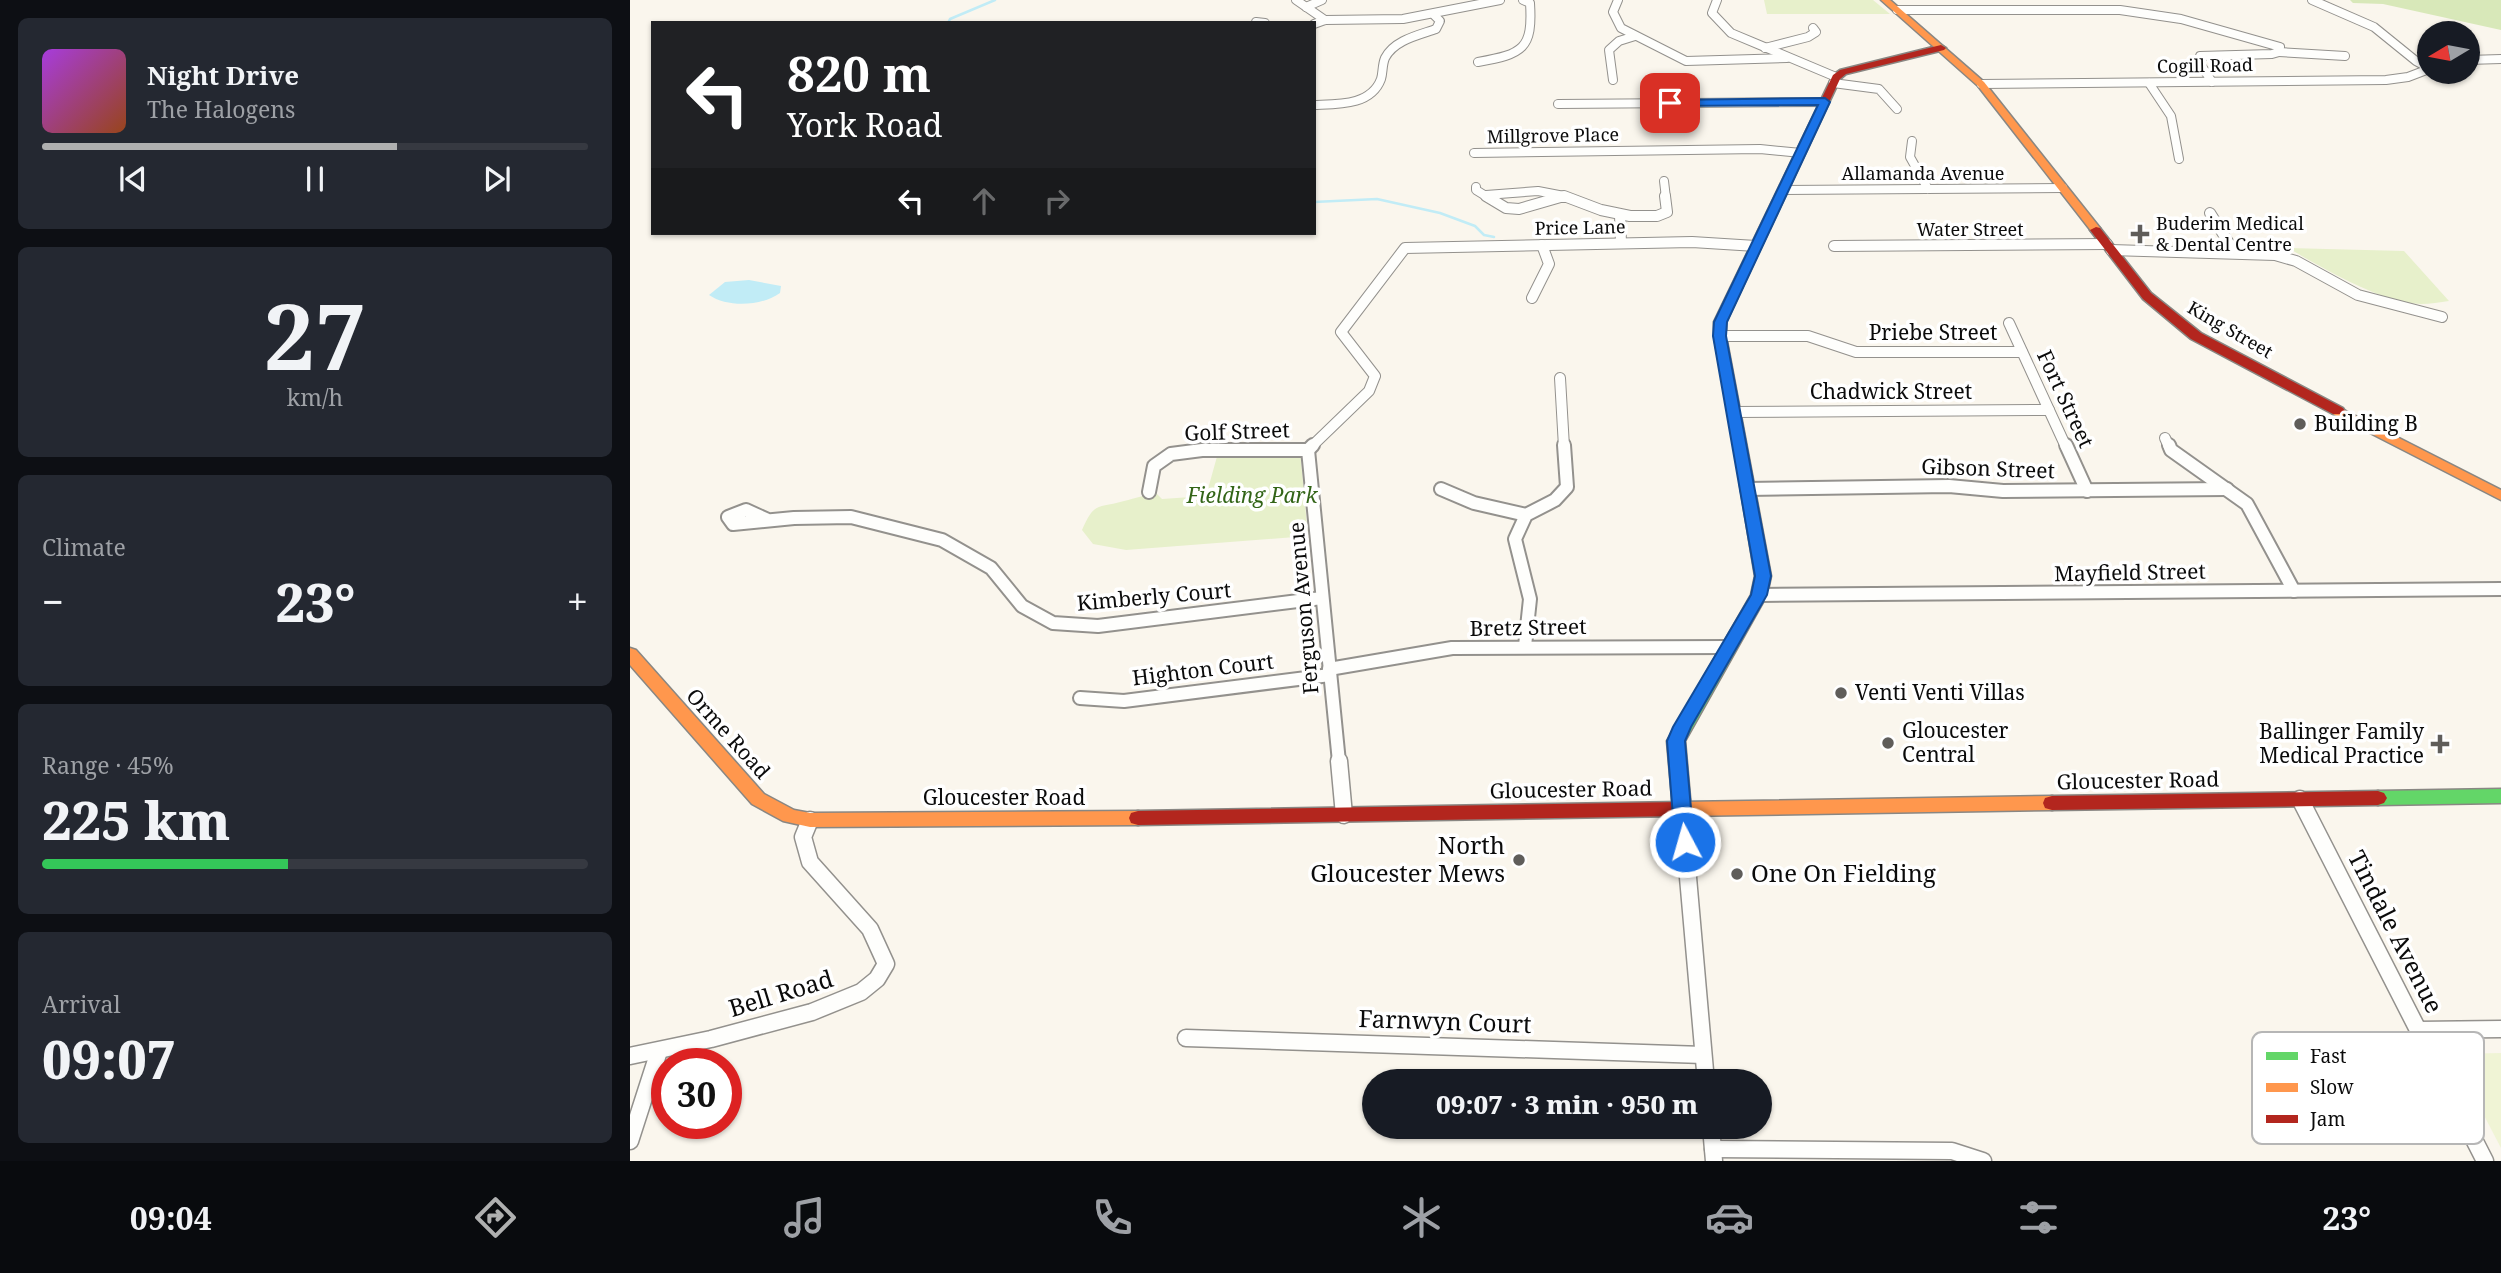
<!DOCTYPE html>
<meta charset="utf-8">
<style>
:root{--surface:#171b24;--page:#242831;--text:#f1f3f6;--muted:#9ea1a6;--line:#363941;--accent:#afb0b0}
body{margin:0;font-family:"Noto Serif",serif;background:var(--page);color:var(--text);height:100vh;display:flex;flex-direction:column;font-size:26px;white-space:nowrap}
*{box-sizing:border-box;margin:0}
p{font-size:23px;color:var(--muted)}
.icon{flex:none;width:38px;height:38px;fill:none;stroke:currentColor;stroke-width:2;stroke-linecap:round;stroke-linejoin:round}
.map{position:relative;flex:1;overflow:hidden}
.panel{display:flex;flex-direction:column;gap:18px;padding:18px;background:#0d0f14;width:630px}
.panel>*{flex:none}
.top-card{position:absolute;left:21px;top:21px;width:665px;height:214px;border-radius:0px;box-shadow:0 2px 5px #0004;background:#202124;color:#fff;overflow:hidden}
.needle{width:46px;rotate:260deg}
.buttons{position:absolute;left:1787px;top:21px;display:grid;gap:14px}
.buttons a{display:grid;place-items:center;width:63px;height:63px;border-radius:50%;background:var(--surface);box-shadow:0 2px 5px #0004;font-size:35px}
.speed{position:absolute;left:21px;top:1048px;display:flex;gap:14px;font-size:35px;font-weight:700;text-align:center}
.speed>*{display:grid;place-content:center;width:91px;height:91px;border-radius:50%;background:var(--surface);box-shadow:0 2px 5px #0004;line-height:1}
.speed .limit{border:10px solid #d22;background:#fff;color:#111}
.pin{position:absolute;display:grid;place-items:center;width:60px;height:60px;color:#fff;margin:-30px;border-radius:14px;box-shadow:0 4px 10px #0006}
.me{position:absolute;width:77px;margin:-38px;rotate:354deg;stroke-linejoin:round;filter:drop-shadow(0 0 5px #0008)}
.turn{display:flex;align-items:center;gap:24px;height:147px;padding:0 21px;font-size:32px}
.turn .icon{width:91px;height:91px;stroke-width:2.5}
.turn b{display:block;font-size:49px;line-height:60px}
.lanes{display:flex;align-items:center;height:66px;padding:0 21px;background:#0003;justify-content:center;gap:35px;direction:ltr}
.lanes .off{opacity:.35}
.big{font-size:52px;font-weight:800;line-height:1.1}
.panel .tile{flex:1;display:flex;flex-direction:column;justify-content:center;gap:10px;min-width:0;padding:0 24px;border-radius:10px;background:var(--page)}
.panel .dial{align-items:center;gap:0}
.dial b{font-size:91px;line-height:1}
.song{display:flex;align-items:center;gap:21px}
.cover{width:84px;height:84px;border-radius:10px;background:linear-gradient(135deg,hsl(280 70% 55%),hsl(20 70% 35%))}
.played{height:7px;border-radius:4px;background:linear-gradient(90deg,var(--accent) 65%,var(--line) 65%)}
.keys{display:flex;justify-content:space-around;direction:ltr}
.heat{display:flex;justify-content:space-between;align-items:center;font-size:38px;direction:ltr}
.charge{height:10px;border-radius:5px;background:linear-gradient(90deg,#34c759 45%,var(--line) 0)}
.trip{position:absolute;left:732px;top:1069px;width:410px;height:70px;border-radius:35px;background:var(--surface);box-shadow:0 2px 5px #0004;font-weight:800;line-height:70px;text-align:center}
.tabs{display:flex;height:112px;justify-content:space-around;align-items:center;background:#090b0e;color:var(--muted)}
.tabs .icon{width:49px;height:49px}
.tabs .active{color:var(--accent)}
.tabs b{font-size:32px;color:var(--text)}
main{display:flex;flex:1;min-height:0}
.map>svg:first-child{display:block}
.green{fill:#e7f0cb}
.forest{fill:#d8e8b9}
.pitch{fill:#f0f4d5}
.water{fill:#c1ecf6}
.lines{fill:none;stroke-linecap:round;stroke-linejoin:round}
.stream{stroke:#c1ecf6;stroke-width:2.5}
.street-far3-casing{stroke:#93918d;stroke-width:10}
.street-far2-casing{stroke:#93918d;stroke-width:12}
.street-far1-casing{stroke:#93918d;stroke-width:16}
.street-casing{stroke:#93918d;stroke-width:19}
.fast-casing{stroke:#898783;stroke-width:3}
.slow-casing{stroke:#898783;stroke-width:3}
.jam-casing{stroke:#898783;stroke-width:3}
.street-far3{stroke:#fefefc;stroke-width:8}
.street-far2{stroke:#fefefc;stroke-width:10}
.street-far1{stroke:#fefefc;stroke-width:12}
.street{stroke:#fefefc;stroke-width:16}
.fast{fill:#63d668;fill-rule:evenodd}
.slow{fill:#ff974d;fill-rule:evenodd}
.jam{fill:#b3261e;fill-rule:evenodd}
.route{fill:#1a73e8;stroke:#114b97;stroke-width:2}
.poi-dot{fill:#5f5d5a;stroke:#fff;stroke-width:2.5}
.labels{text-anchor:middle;stroke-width:7;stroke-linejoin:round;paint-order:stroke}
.far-street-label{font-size:18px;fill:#0b0b0b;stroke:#fff}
.far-poi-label{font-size:18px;fill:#0b0b0b;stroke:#fff;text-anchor:start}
.street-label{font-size:21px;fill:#0b0b0b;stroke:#fff}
.poi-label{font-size:21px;fill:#0b0b0b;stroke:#fff;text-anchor:start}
.park-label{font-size:21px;font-style:italic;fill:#336518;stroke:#fff}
.near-poi-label{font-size:24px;fill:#0b0b0b;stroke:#fff;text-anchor:end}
.near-street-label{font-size:24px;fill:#0b0b0b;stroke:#fff}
.key{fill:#fff;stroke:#b6b6b6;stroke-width:2}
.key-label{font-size:19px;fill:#0b0b0b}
</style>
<main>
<section class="panel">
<div class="tile">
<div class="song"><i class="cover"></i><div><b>Night Drive</b><p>The Halogens</p></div></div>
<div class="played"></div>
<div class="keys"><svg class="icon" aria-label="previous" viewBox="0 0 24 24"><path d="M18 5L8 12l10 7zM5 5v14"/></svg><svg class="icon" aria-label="pause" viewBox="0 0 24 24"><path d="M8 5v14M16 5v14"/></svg><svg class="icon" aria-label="next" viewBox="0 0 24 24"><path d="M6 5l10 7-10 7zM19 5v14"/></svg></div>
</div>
<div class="tile dial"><b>27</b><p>km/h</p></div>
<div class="tile"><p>Climate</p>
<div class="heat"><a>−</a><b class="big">23°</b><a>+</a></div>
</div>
<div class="tile"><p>Range · 45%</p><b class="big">225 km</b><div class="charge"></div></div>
<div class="tile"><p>Arrival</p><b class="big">09:07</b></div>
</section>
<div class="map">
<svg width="1871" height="1161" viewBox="0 0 1871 1161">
<rect width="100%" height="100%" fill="#faf6ed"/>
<!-- green -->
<g class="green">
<path d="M1134,0H1243L1260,14H1137Z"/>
<path d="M1658,248L1774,251L1819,301C1810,302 1800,304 1791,304C1751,303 1693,268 1658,248Z"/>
<path d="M670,451L678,536L496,550L463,544L452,530C465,500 468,509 494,501C506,498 514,495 527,494L532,499L576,496L588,453Z"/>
</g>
<!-- forest -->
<path class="forest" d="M1720,0H1871V30L1753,4L1723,3Z"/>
<!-- pitch -->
<path class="pitch" d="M1871,1053V1148L1822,1054Z"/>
<!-- water -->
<path class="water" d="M119,280L151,286L150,293C132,306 98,308 79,295L95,282Z"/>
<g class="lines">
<!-- stream -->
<g class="stream">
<path d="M318,23L320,19L365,0"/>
<path d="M684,202L747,199L810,213L845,226L854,235L864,237"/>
</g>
<defs>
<g id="street-far3">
<path d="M666,0L695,20"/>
<path d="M988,0L983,12L991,28L1056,61L1157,58"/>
<path d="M1087,0L1082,13L1101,33L1206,77"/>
<path d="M1682,0L1744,27L1786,61L1799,68"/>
<path d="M676,7L692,0"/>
<path d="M1267,10H1490L1551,19L1650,47L1649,52L1642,54L1570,56L1569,62L1582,82"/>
<path d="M626,22L635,23"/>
<path d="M684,24L695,20L773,19L870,0"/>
<path d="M1135,48L1178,37L1186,32L1183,28"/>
<path d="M1649,52L1715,56"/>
<path d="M1838,60L1871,59"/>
<path d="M848,62C893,54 903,49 900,3L893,0"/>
<path d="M983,80L979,50L989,41L1005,36"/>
<path d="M1203,83L1249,89L1267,109"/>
<path d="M1519,83L1541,116L1549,159"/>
<path d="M1351,84L1756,80L1778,77L1799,69"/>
<path d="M928,104L1195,102"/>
<path d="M684,105C707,104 741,106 751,79C753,73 752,65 755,58C764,40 789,35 806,29L810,21L803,14"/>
<path d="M1282,141L1280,157L1298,189"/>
<path d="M844,153L1130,149L1171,153"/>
<path d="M1034,181L1036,198"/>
<path d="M846,187V190L859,198"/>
<path d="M1153,190L1433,188"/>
<path d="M856,195L908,191L934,196"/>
<path d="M928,198H938"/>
</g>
<g id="street-far2">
<path d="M856,196L876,208L889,209L934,196L971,210L1000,216H1027L1037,212L1035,196"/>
<path d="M1580,213L1605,253"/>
<path d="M990,215L991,243"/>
<path d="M1204,246L1477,244"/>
<path d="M1481,250L1645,255L1666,261L1728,295L1812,317"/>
<path d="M902,298L919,264L912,245"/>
<path d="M1379,323L1436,447"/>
<path d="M1090,336H1178L1226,352H1392"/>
<path d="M930,378L934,447"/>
<path d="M1104,412L1419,410"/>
<path d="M1535,438L1539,447"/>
<path d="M681,447L739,391L745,376L711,332L775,248L1062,242L1126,246"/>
</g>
<g id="street-far1">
<path d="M1436,445L1457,491"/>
<path d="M1539,445L1541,450L1617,504L1664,591"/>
<path d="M678,450L683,445"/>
<path d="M678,450L709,762"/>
<path d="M811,489L844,503L896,515"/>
<path d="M1117,489L1319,486L1373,491L1597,489"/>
<path d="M519,492L524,466L541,454L572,450H678"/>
<path d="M138,520L116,510L98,517L103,524L164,518L221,517L312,540L361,568L392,606L423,623L468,626L692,598"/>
<path d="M1129,595L1871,589"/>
<path d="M895,646L900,599L885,539L896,515L925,500L937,487L934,445"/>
<path d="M699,669L822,648L1099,647"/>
<path d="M450,698L494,701L700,675"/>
</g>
<g id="street">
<path d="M709,761L714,815"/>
<path d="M1670,799L1855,1161"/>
<path d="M1052,809L1076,1082"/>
<path d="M1788,1030L1871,1029"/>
<path d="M556,1038L1073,1055"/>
<path d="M0,1056L81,1039L182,1012L231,992L247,979L256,964L240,929L180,862L173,837L180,820"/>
<path d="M1081,1127L1084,1161"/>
<path d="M0,1141L29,1051"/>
<path d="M1083,1149L1322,1151L1353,1161"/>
</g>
<g id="fast">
<path d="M1117,481L1124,485L1141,576L1137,595L1055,741L1061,809L1059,814L1052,816L1045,814L1043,809L1037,741L1121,595L1125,576L1110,485Z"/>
<path d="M1871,789V803L1748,805L1742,803L1739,798L1742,793L1748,791Z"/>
</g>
<g id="slow">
<path d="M1251,0H1260L1354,82L1470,228V232H1462L1348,86Z"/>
<path d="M1708,407L1871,490V500L1703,414L1701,411Z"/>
<path d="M0,648L6,650L134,794L164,810L180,813L508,811L515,813L517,818L515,823L508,825L180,827L153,821L122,804L0,665Z"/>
<path d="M1422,796L1429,798L1431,803L1429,808L1422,810L1051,816L1044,814L1042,809L1044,804L1051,802Z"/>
</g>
<g id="jam">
<path d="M1311,45L1316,48L1314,50L1216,74L1210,79L1096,322V336L1124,485L1122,488H1112L1084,336V322L1203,75L1210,70Z"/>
<path d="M1466,227L1470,228L1521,293L1571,333L1713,408L1715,411L1713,414H1703L1561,339L1513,299L1460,230Z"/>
<path d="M1748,791L1754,793L1757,798L1754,803L1748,805L1422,810L1415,808L1413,803L1415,798L1422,796Z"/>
<path d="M1051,802L1058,804L1060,809L1058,814L1051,816L508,825L501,823L499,818L501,813L508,811Z"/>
</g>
</defs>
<!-- street-far3 casing -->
<use href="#street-far3" class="street-far3-casing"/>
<!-- street-far2 casing -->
<use href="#street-far2" class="street-far2-casing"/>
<!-- street-far1 casing -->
<use href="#street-far1" class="street-far1-casing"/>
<!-- street casing -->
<use href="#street" class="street-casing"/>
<!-- fast casing -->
<use href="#fast" class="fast-casing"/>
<!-- slow casing -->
<use href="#slow" class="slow-casing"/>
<!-- jam casing -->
<use href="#jam" class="jam-casing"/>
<!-- street-far3 -->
<use href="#street-far3" class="street-far3"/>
<!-- street-far2 -->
<use href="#street-far2" class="street-far2"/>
<!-- street-far1 -->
<use href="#street-far1" class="street-far1"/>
<!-- street -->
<use href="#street" class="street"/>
<!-- fast -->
<use href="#fast" class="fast"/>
<!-- slow -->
<use href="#slow" class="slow"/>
<!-- jam -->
<use href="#jam" class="jam"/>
</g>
<!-- route -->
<path class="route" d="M1195,98L1200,102L1097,322L1096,336L1141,576L1137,595L1061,727L1055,741L1064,842L1062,847L1055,849L1048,847L1045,842L1037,741L1043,727L1121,595L1125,576L1083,336L1084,322L1188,105L1040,106L1035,103L1040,100Z"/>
<!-- markers -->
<g class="poi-dot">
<path d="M1506.5 223.5h7v7h7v7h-7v7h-7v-7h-7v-7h7z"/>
<circle cx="1670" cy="424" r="7"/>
<circle cx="1211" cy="693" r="7"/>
<circle cx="1258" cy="743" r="7"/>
<path d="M1806.5 733.5h7v7h7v7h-7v7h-7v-7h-7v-7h7z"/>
<circle cx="889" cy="860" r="7"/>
<circle cx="1107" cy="874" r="7"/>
</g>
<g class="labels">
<!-- far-street labels -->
<g class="far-street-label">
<text transform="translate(1575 66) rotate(-1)" y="6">Cogill Road</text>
<text transform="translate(923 136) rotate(-1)" y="6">Millgrove Place</text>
<text x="1293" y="180">Allamanda Avenue</text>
<text transform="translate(950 228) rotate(-1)" y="6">Price Lane</text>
<text x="1340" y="236">Water Street</text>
<text transform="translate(1600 330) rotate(30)" y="6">King Street</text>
</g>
<!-- far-poi labels -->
<g class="far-poi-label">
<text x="1526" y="230">Buderim Medical<tspan x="1526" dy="21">&amp; Dental Centre</tspan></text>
</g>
<!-- street labels -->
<g class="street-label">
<text x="1303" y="340">Priebe Street</text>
<text x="1261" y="399">Chadwick Street</text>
<text transform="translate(1435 399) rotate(65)" y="7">Fort Street</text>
<text transform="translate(607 432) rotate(-2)" y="7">Golf Street</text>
<text transform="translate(1358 469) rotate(2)" y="7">Gibson Street</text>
<text transform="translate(1500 573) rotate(-1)" y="7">Mayfield Street</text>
<text transform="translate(524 597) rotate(-5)" y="7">Kimberly Court</text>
<text transform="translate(674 608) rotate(-95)" y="7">Ferguson Avenue</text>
<text transform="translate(898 628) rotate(-1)" y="7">Bretz Street</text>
<text transform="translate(573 670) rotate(-7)" y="7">Highton Court</text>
<text transform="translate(98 734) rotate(48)" y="7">Orme Road</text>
<text transform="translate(1508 781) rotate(-1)" y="7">Gloucester Road</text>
<text transform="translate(941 790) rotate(-1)" y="7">Gloucester Road</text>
<text x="374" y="805">Gloucester Road</text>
</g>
<!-- poi labels -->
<g class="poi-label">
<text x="1684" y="431">Building B</text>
<text x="1225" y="700">Venti Venti Villas</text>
<text x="1272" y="738">Gloucester<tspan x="1272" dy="24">Central</tspan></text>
<text x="1794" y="739" text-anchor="end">Ballinger Family<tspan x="1794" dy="24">Medical Practice</tspan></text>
</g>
<!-- park labels -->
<g class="park-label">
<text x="622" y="503">Fielding Park</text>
</g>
<!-- near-poi labels -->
<g class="near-poi-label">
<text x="875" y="854">North<tspan x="875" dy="28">Gloucester Mews</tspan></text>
<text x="1121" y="882" text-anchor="start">One On Fielding</text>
</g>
<!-- near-street labels -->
<g class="near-street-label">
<text transform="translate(1765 932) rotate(63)" y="8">Tindale Avenue</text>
<text transform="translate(151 994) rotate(-17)" y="8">Bell Road</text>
<text transform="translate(815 1022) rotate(2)" y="8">Farnwyn Court</text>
</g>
</g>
<!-- legend -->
<rect x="1622" y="1032" width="232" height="112" rx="10" class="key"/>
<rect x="1636" y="1052" width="32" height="8" fill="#63d668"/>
<rect x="1636" y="1083" width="32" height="9" fill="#ff974d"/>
<rect x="1636" y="1115" width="32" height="8" fill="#b3261e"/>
<g class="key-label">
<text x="1680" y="1063">Fast</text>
<text x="1680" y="1094">Slow</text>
<text x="1680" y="1126">Jam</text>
</g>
</svg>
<div class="buttons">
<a><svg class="needle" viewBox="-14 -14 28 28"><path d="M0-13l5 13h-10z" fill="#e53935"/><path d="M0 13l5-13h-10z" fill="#9ea1a6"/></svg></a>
</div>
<div class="speed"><div class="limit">30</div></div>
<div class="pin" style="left:1040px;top:103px;background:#d93025"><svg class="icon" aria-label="arrive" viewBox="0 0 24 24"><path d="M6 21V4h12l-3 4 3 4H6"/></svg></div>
<svg class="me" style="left:1055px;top:842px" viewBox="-20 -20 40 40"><circle r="17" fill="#1a73e8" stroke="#fff" stroke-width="3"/><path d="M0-11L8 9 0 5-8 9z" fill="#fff"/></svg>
<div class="trip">09:07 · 3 min · 950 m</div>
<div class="top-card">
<div class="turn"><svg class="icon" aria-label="left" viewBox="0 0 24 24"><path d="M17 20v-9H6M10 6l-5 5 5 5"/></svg><div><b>820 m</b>York Road</div></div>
<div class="lanes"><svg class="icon" aria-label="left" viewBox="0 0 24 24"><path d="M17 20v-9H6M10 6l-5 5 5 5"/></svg><svg class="icon off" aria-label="ahead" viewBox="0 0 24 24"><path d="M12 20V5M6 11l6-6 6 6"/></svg><svg class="icon off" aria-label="right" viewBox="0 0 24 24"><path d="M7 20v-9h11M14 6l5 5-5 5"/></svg></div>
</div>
</div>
</main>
<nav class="tabs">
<b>09:04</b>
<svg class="icon active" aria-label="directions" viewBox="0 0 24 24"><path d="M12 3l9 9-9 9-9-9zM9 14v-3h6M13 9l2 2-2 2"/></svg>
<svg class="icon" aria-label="music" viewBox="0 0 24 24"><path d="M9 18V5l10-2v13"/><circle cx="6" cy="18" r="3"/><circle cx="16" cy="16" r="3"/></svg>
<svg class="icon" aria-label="phone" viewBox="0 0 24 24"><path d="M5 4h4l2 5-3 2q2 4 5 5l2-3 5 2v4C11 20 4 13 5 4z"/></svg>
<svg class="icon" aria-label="climate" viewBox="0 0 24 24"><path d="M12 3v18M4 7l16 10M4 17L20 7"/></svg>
<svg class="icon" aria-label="car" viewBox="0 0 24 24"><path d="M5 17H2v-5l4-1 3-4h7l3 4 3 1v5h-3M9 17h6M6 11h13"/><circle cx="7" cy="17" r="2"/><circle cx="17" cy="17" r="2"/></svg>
<svg class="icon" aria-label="filters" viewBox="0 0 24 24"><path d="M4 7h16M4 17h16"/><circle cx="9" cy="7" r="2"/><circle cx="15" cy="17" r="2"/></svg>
<b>23°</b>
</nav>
